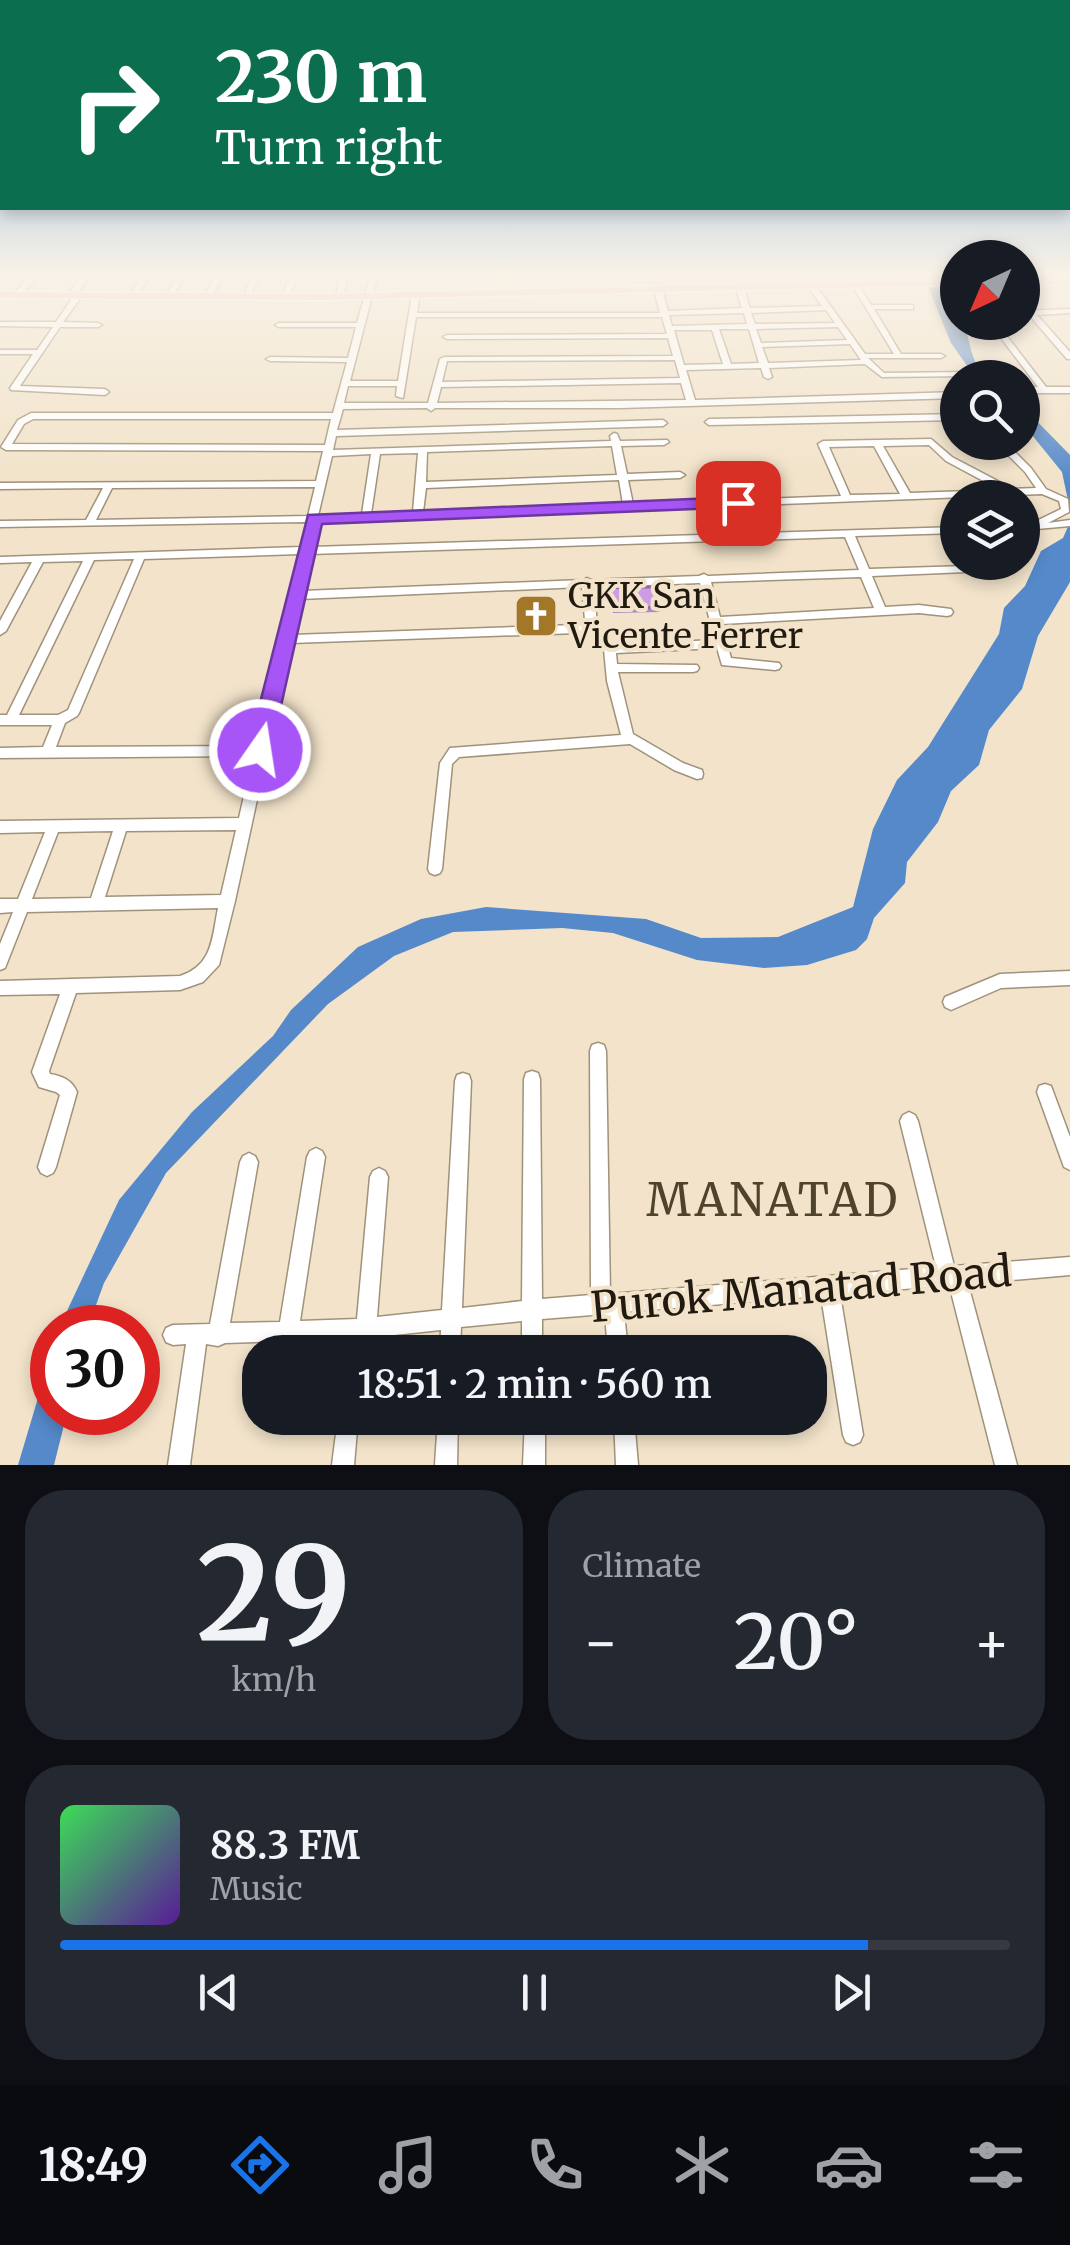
<!DOCTYPE html>
<meta charset="utf-8">
<style>
:root{--surface:#171b24;--page:#242831;--text:#f1f3f6;--muted:#9ea1a6;--line:#363941;--accent:#1a73e8}
body{margin:0;font-family:Merriweather,serif;background:var(--page);color:var(--text);height:100vh;display:flex;flex-direction:column;font-size:38px;white-space:nowrap}
*{box-sizing:border-box;margin:0}
p{font-size:32px;color:var(--muted)}
.icon{flex:none;width:55px;height:55px;fill:none;stroke:currentColor;stroke-width:2;stroke-linecap:round;stroke-linejoin:round}
.map{position:relative;height:1465px;overflow:hidden}
.drawer{display:flex;flex-direction:column;gap:25px;padding:25px;background:#0d0f14;flex:1}
.drawer>*{flex:none}
.hud{position:absolute;left:0px;top:0px;width:1070px;height:210px;box-shadow:0 5px 15px #0003;background:#0b6e4f;color:#fff;overflow:hidden}
.needle{width:65px;rotate:224deg}
.controls{position:absolute;left:940px;top:240px;display:grid;gap:20px}
.controls a{display:grid;place-items:center;width:100px;height:100px;border-radius:50%;background:var(--surface);box-shadow:0 5px 15px #0003;font-size:50px}
.speed{position:absolute;left:30px;top:1305px;display:flex;gap:20px;font-size:50px;font-weight:700;text-align:center}
.speed>*{display:grid;place-content:center;width:130px;height:130px;border-radius:50%;background:var(--surface);box-shadow:0 5px 15px #0003;line-height:1}
.speed .limit{border:15px solid #d22;background:#fff;color:#111}
.pin{position:absolute;display:grid;place-items:center;width:85px;height:85px;color:#fff;margin:-42px;border-radius:20px;box-shadow:0 5px 15px #0006}
.me{position:absolute;width:110px;margin:-55px;rotate:13deg;stroke-linejoin:round;filter:drop-shadow(0 0 8px #0008)}
.turn{display:flex;align-items:center;gap:35px;height:210px;padding:0 50px;font-size:45px}
.turn .icon{width:130px;height:130px;stroke-width:2.5}
.turn b{display:block;font-size:70px;line-height:85px}
.big{font-size:75px;font-weight:600;line-height:1.1}
.drawer .card{flex:1;display:flex;flex-direction:column;justify-content:center;gap:15px;min-width:0;padding:0 35px;border-radius:40px;background:var(--page)}
.drawer .dial{align-items:center;gap:0}
.dial b{font-size:130px;line-height:1}
.song{display:flex;align-items:center;gap:30px}
.cover{width:120px;height:120px;border-radius:15px;background:linear-gradient(135deg,hsl(130 70% 55%),hsl(270 70% 35%))}
.played{height:10px;border-radius:5px;background:linear-gradient(90deg,var(--accent) 85%,var(--line) 85%)}
.keys{display:flex;justify-content:space-around;direction:ltr}
.heat{display:flex;justify-content:space-between;align-items:center;font-size:55px;direction:ltr}
.drawer .tiles{flex:1;display:grid;gap:25px;grid-template-columns:1fr 1fr}
.card:last-child{grid-column:span 2}
.trip{position:absolute;left:242px;top:1335px;width:585px;height:100px;border-radius:40px;background:var(--surface);box-shadow:0 5px 15px #0003;font-weight:600;line-height:100px;text-align:center}
.menu{display:flex;height:160px;justify-content:space-around;align-items:center;background:#090b0e;color:var(--muted)}
.menu .icon{width:70px;height:70px}
.menu .current{color:var(--accent)}
.menu b{font-size:45px;color:var(--text)}
.map>svg:first-child{display:block}
.water{fill:#5589ca}
.lines{fill:none;stroke-linecap:round;stroke-linejoin:round}
.minor-casing{stroke:#a0927b;stroke-width:3}
.major-casing{stroke:#fff;stroke-width:3}
.minor{fill:#fff;fill-rule:evenodd}
.major{fill:#f9b8bf;fill-rule:evenodd}
.wall{fill:#b086c4}
.building{fill:#cd9ce4;stroke:#906da0;stroke-width:2.5}
.route{fill:#a855f7;stroke:#6d37a1;stroke-width:2.5}
.labels{text-anchor:middle;stroke-width:8;stroke-linejoin:round;paint-order:stroke}
.poi-label{font-size:35px;fill:#201a11;stroke:#f2e3ca;text-anchor:start}
.near-street-label{font-size:42px;fill:#201a11;stroke:#f2e3ca}
.near-neighbourhood-label{font-size:45px;letter-spacing:2.5px;fill:#4f432e;stroke:#f2e3ca}
</style>
<div class="map">
<svg width="1070" height="1465" viewBox="0 0 1070 1465">
<rect width="100%" height="100%" fill="#f2e3ca"/>
<!-- water -->
<g class="water">
<path d="M924,277L944,278L957,309L958,322L963,323C972,343 969,360 986,377H975L951,343Z"/>
<path d="M1022,406L1070,455V510L1062,472L1023,424Z"/>
<path d="M1070,522V582L1038,636L1022,689L989,730L979,765L951,791L938,822L907,862L905,883L874,918L867,939L856,950L807,965L764,968L697,960L613,933L562,928L453,932L394,956L328,1004L166,1173L104,1283L88,1327L59,1328L119,1200L192,1112L273,1036L291,1010L358,947L421,919L486,907L646,919L701,938L778,937L853,907L873,829L897,780L928,747L999,634L1004,608L1025,586L1041,551L1063,538Z"/>
<path d="M52,1351V1412L67,1413L54,1465H18Z"/>
</g>
<g class="lines">
<defs>
<g id="minor">
<path d="M29,277H37L20,297H14V293Z"/>
<path d="M81,277H89L74,297H68L67,295Z"/>
<path d="M142,277H149L136,298H130L129,296Z"/>
<path d="M177,277H184L172,298H166L165,296Z"/>
<path d="M215,277H222L211,298H205L204,296Z"/>
<path d="M252,277H259L249,298H243Z"/>
<path d="M289,277H297L289,297L282,299Z"/>
<path d="M339,277H347L344,296L340,298L336,296Z"/>
<path d="M370,277H377L350,381H398L412,294L416,292L420,294L417,313H660L653,286L657,284L661,286L668,311L742,308L735,286L739,284L743,286L750,308L822,306L807,285L811,283H814L865,354H894L847,277H853L871,305H913V309H874L901,354H941L945,356L941,358H868L884,373L969,372L973,374L969,376L882,377L865,364L769,368L772,377L768,379L764,377L761,368L686,370L695,400L958,392V398L620,408H435L431,411L427,408L343,409L337,430L663,420L667,423L663,426L336,436L333,450L611,441L610,436L614,433L617,434L620,441L667,440L669,442L664,445L621,446L627,474L680,472L685,475L680,478L628,480L633,504L841,496L818,444L823,441L931,439L952,457L1013,489L1036,488L1025,472L995,442H1005L1031,468L1046,489L1068,499L1069,512L1048,523L1070,520V526L1026,530V526L1061,509L1059,501L1042,494L317,522L312,547L958,527V533L855,536L869,569L966,566L971,569L966,572L872,576L885,607L919,605L951,609L953,612L951,615L947,616L919,613L722,624L731,658L779,663L781,666L779,669L775,670L722,665L717,648L616,653L617,664L697,665L699,668L697,671L693,672H618L633,734L683,763L702,770L703,774L702,778L697,779L674,770L630,744L459,757L452,764L442,869L440,873L435,875L430,873L428,869L440,763L450,748L621,735L607,681L604,649L610,645L715,640L700,583L593,587L597,622L595,625L577,633L291,643L235,901L219,965L203,982L180,990L76,993L49,1071L50,1074C62,1076 72,1080 77,1092L56,1167L53,1173L47,1176L41,1173L38,1167L60,1095L56,1092L39,1087L32,1072L60,994L0,995V981L180,976C213,965 212,938 218,908L27,912L5,968L0,970V944L13,912L0,913V899H18L45,832L0,833V821L239,818L253,756L0,758V748L43,747L52,725H0V715H7L83,561L43,562L6,631L0,635V621L32,562L0,563V557L301,547L307,522L0,527V521L86,520L103,488L0,489V483L316,481L323,451L6,450L1,447L18,420L31,413H333L347,362L270,361L266,359L270,357L348,358L356,327H279L275,325L279,323H357ZM826,310L835,323L755,324L751,313ZM744,313L747,324L672,326L669,315ZM416,317H662L667,334L447,335L443,337L447,339L668,338L673,356L444,357L440,359L428,403H344L348,386H397L396,396L403,398ZM838,327L847,340L761,343L756,329ZM719,329H749L759,363L731,364ZM674,330H712L723,364L684,365ZM850,344L861,360L768,363L762,347ZM675,360L680,378L442,382L447,361ZM681,383L686,400L437,403L441,387ZM33,419H331L325,445L12,444L24,424ZM929,445L946,461L1000,490L910,493L883,446ZM612,446L617,475L426,482L427,452ZM874,446L900,494L850,495L829,447ZM418,453L413,512L371,514L380,454ZM371,454L362,514L318,516L332,456ZM619,480L623,504L423,512L426,488ZM315,487L308,516L96,520L112,488ZM845,537L859,570L708,576L704,574L699,576L591,580L587,578L583,580L302,591L310,554ZM300,554L256,746L56,747L65,723L77,716L79,713L144,559ZM134,559L68,710L58,715H19L94,560ZM861,577L874,608L720,617L711,582ZM582,587L585,620L575,625L292,635L300,599ZM236,830L221,895L105,897L126,831ZM113,831L91,898L32,899L58,832Z"/>
<path d="M75,294L82,296L63,322L98,323L102,325L98,327H60L20,386L105,389L109,392L105,395L11,390L10,388L33,354H0V350H37L53,327L0,326V322H56Z"/>
<path d="M1070,309V313L1037,315L1070,352V359H1067L1029,315H1022V311Z"/>
<path d="M989,322H996L1046,387H1070V393H1022V387H1038Z"/>
<path d="M958,414V420L709,425L705,422L709,419Z"/>
<path d="M1070,971V985L1001,988L951,1010L945,1007L943,1002L945,997L1000,974Z"/>
<path d="M598,1043L604,1045L606,1051L610,1294L936,1267L900,1121L903,1115L909,1112L915,1115L918,1121L954,1266L1070,1257V1275L968,1284L1017,1465H995L950,1288L942,1286L840,1294L863,1435L860,1442L853,1445L846,1442L843,1435L821,1296L624,1312L628,1352H608L605,1314L542,1319V1352H522V1321L461,1327L460,1352H440L441,1330L366,1338L364,1352H344L346,1339L295,1341L288,1344L282,1341L225,1343L218,1346L206,1344L190,1465H168L186,1344L173,1345L166,1342L163,1335L166,1328L173,1325L210,1324L240,1162L243,1156L249,1153L255,1156L258,1162L230,1323L280,1322L307,1157L310,1151L316,1148L322,1151L325,1157L300,1321L357,1319L370,1177L373,1171L379,1168L385,1171L388,1177L377,1317L442,1310L455,1081L457,1075L463,1073L469,1075L471,1081L462,1308L522,1301L524,1079L526,1073L532,1071L538,1073L540,1079L542,1299L591,1295L590,1051L592,1045Z"/>
<path d="M1045,1084L1051,1086L1070,1137V1170L1064,1167L1037,1092L1039,1086Z"/>
<path d="M338,1418H358L354,1465H332Z"/>
<path d="M438,1418H458L457,1465H435Z"/>
<path d="M525,1418H545V1465H523Z"/>
<path d="M614,1418H634L638,1465H616Z"/>
</g>
<g id="major">
<rect x="1022" y="278" width="48" height="6"/>
<path d="M958,279V285L324,300L0,298V292L324,294Z"/>
</g>
</defs>
<!-- minor casing -->
<use href="#minor" class="minor-casing"/>
<!-- major casing -->
<use href="#major" class="major-casing"/>
<!-- minor -->
<use href="#minor" class="minor"/>
<!-- major -->
<use href="#major" class="major"/>
</g>
<!-- wall -->
<g class="wall">
<path d="M610,588L660,607V612L613,613Z"/>
<path d="M526,598L546,614V622L529,623Z"/>
</g>
<!-- building -->
<g class="building">
<path d="M656,587L660,607L613,609L610,588Z"/>
<path d="M543,597L546,614H529L526,598Z"/>
</g>
<!-- sky -->
<linearGradient id="sky" x2="0" y2="1"><stop stop-color="#6da3dc"/><stop offset="0.57" stop-color="#f9f2e7"/><stop offset="1" stop-color="#f9f2e7" stop-opacity="0"/></linearGradient>
<rect width="1070" height="482" fill="url(#sky)"/>
<!-- route -->
<path class="route" d="M738,497L747,503L744,507L322,524L271,750L260,760L248,750L308,515Z"/>
<!-- icons -->
<defs>
<symbol id="church-square" viewBox="-11 -11 22 22"><rect x="-9" y="-9" width="18" height="18" rx="4" fill="#a27828" stroke="#f2e3ca"/><path d="M-1.2-6h2.4v3.5h3.3v2.4h-3.3V6h-2.4V-.1h-3.3v-2.4h3.3Z" fill="#fff"/></symbol>
</defs>
<g fill-rule="evenodd">
<use href="#church-square" x="511" y="591" width="50" height="50"/>
</g>
<g class="labels">
<!-- poi labels -->
<g class="poi-label">
<text x="568" y="608">GKK San<tspan x="568" dy="40">Vicente Ferrer</tspan></text>
</g>
<!-- near-street labels -->
<g class="near-street-label">
<text transform="translate(801 1289) rotate(-5)" y="15">Purok Manatad Road</text>
</g>
<!-- near-neighbourhood labels -->
<g class="near-neighbourhood-label">
<text x="773" y="1216">MANATAD</text>
</g>
</g>
</svg>
<div class="controls">
<a><svg class="needle" viewBox="-14 -14 28 28"><path d="M0-13l5 13h-10z" fill="#e53935"/><path d="M0 13l5-13h-10z" fill="#9ea1a6"/></svg></a>
<a><svg class="icon" aria-label="search" viewBox="0 0 24 24"><circle cx="10" cy="10" r="6"/><path d="M15 15l6 6"/></svg></a>
<a><svg class="icon" aria-label="layers" viewBox="0 0 24 24"><path d="M12 4l9 5-9 5-9-5zM3 14l9 5 9-5"/></svg></a>
</div>
<div class="speed"><div class="limit">30</div></div>
<div class="pin" style="left:738px;top:503px;background:#d93025"><svg class="icon" aria-label="arrive" viewBox="0 0 24 24"><path d="M6 21V4h12l-3 4 3 4H6"/></svg></div>
<svg class="me" style="left:260px;top:750px" viewBox="-20 -20 40 40"><circle r="17" fill="#a855f7" stroke="#fff" stroke-width="3"/><path d="M0-11L8 9 0 5-8 9z" fill="#fff"/></svg>
<div class="trip">18:51 · 2 min · 560 m</div>
<div class="hud">
<div class="turn"><svg class="icon" aria-label="right" viewBox="0 0 24 24"><path d="M7 20v-9h11M14 6l5 5-5 5"/></svg><div><b>230 m</b>Turn right</div></div>
</div>
</div>
<section class="drawer">
<div class="tiles">
<div class="card dial"><b>29</b><p>km/h</p></div>
<div class="card"><p>Climate</p>
<div class="heat"><a>−</a><b class="big">20°</b><a>+</a></div>
</div>
<div class="card">
<div class="song"><i class="cover"></i><div><b>88.3 FM</b><p>Music</p></div></div>
<div class="played"></div>
<div class="keys"><svg class="icon" aria-label="previous" viewBox="0 0 24 24"><path d="M18 5L8 12l10 7zM5 5v14"/></svg><svg class="icon" aria-label="pause" viewBox="0 0 24 24"><path d="M8 5v14M16 5v14"/></svg><svg class="icon" aria-label="next" viewBox="0 0 24 24"><path d="M6 5l10 7-10 7zM19 5v14"/></svg></div>
</div>
</div>
</section>
<nav class="menu">
<b>18:49</b>
<svg class="icon current" aria-label="directions" viewBox="0 0 24 24"><path d="M12 3l9 9-9 9-9-9zM9 14v-3h6M13 9l2 2-2 2"/></svg>
<svg class="icon" aria-label="music" viewBox="0 0 24 24"><path d="M9 18V5l10-2v13"/><circle cx="6" cy="18" r="3"/><circle cx="16" cy="16" r="3"/></svg>
<svg class="icon" aria-label="phone" viewBox="0 0 24 24"><path d="M5 4h4l2 5-3 2q2 4 5 5l2-3 5 2v4C11 20 4 13 5 4z"/></svg>
<svg class="icon" aria-label="climate" viewBox="0 0 24 24"><path d="M12 3v18M4 7l16 10M4 17L20 7"/></svg>
<svg class="icon" aria-label="car" viewBox="0 0 24 24"><path d="M5 17H2v-5l4-1 3-4h7l3 4 3 1v5h-3M9 17h6M6 11h13"/><circle cx="7" cy="17" r="2"/><circle cx="17" cy="17" r="2"/></svg>
<svg class="icon" aria-label="filters" viewBox="0 0 24 24"><path d="M4 7h16M4 17h16"/><circle cx="9" cy="7" r="2"/><circle cx="15" cy="17" r="2"/></svg>
</nav>
